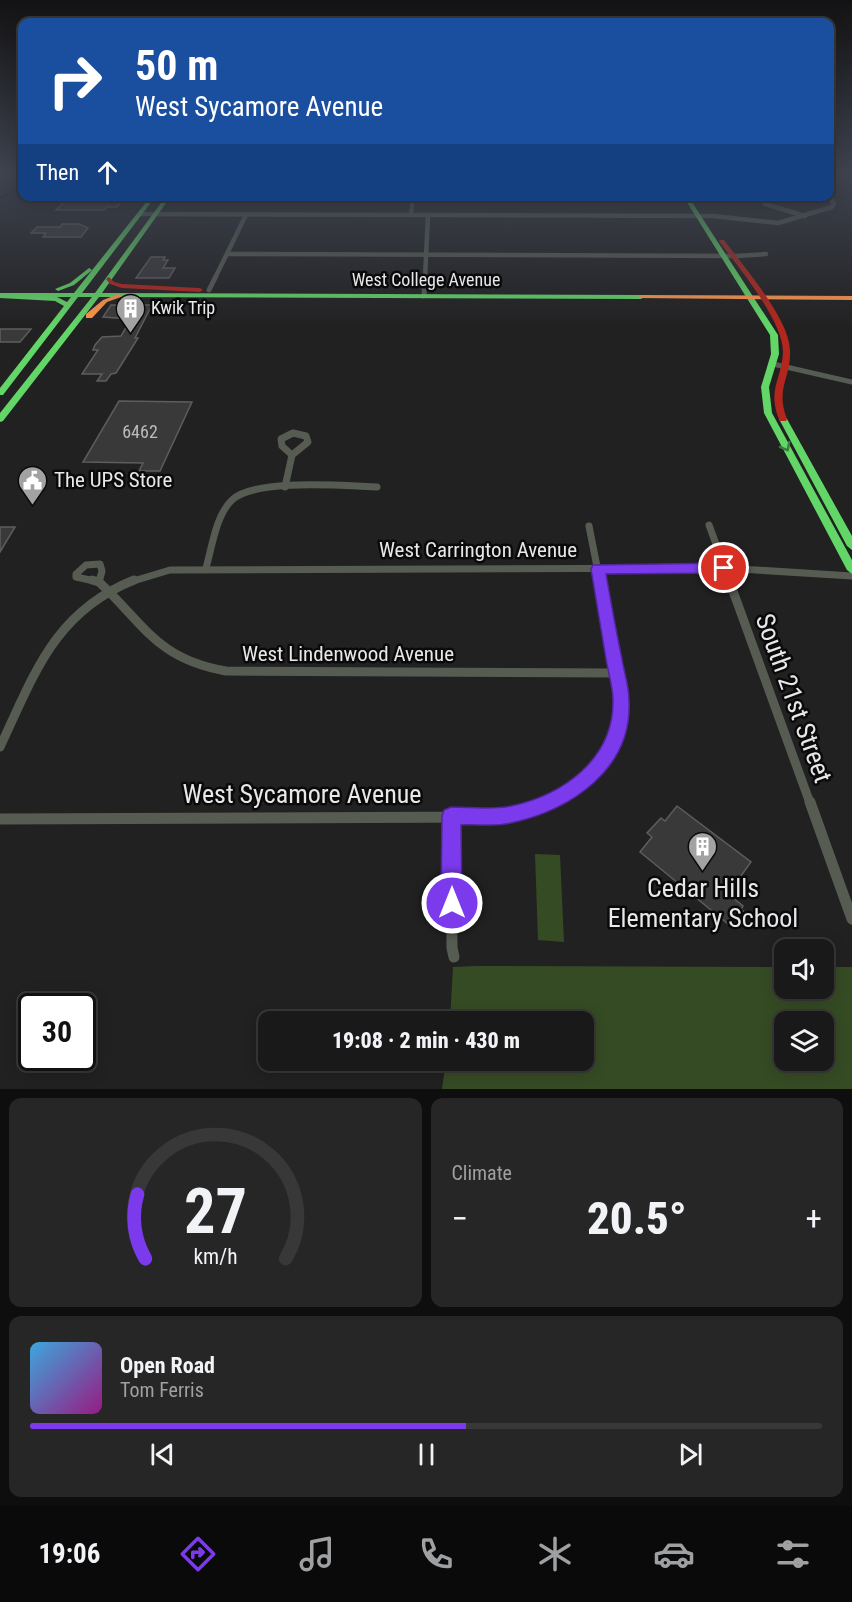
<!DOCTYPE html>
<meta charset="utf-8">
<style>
:root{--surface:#1a191a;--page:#272627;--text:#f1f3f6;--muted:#9fa0a2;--line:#383839;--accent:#7c3aed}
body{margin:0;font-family:"Roboto Condensed",sans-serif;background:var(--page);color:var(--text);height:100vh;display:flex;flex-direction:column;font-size:22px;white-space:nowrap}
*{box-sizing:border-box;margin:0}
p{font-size:20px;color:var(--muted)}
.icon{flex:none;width:33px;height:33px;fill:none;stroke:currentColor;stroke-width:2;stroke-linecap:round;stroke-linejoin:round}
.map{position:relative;height:1089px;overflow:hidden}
.drawer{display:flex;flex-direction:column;gap:9px;padding:9px;background:#0e0e0e;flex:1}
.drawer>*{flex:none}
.top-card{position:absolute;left:18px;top:18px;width:816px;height:183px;border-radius:12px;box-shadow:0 3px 15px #0003,0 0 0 2px var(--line);background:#1a4fa0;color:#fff;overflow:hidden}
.controls{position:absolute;left:774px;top:939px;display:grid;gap:12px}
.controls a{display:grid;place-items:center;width:60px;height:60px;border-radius:12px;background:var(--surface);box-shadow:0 3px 15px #0003,0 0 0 2px var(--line);font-size:30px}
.speed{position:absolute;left:18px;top:993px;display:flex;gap:12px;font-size:30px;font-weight:700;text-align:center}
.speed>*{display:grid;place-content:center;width:78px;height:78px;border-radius:50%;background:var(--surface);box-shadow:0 3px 15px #0003,0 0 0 2px var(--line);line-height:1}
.speed .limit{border:3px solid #111;border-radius:9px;background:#fff;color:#111}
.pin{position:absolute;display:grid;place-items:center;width:51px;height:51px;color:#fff;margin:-26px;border:3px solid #fff;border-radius:50%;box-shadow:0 2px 6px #0007}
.me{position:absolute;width:66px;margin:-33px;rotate:0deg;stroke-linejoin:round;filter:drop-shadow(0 0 4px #0008)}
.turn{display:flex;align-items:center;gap:21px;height:126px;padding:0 18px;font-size:27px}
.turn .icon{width:78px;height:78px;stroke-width:2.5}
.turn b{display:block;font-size:42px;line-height:51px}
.then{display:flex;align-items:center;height:57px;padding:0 18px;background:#0003;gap:12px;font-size:22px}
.big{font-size:45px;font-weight:800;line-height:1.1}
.drawer .widget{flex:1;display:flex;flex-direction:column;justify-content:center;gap:9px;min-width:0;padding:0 21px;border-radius:12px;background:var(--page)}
.drawer .dial{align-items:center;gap:0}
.dial svg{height:156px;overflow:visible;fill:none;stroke:var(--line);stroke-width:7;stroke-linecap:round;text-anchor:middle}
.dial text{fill:var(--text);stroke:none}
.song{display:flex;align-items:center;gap:18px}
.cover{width:72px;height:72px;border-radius:9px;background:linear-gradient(135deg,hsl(200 70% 55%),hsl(310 70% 35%))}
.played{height:6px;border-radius:3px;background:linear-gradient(90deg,var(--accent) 55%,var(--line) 55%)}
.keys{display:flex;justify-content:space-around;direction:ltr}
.heat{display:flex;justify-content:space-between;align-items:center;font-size:33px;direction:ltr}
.drawer .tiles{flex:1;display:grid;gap:9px;grid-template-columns:1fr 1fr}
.widget:last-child{grid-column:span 2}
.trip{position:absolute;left:258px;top:1011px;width:336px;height:60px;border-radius:12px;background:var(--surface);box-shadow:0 3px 15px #0003,0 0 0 2px var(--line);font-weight:800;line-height:60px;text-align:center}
.tab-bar{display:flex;height:96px;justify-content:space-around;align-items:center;background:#0a0a0a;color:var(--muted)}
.tab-bar .icon{width:42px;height:42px}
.tab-bar .active{color:var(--accent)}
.tab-bar b{font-size:27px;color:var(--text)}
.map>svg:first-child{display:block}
.green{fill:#354b24;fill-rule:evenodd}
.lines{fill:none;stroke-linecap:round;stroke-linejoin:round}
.stream{stroke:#1f0327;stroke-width:1.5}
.building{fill:#3a393a;stroke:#5e5d5e;stroke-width:1.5}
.street-far4{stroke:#575c53;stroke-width:4.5}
.street-far3{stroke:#575c53;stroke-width:5}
.street-far2{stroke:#575c53;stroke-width:7}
.street-far1{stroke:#575c53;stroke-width:9}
.street{stroke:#575c53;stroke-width:11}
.fast{fill:#63d668;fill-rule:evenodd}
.slow{fill:#ff974d;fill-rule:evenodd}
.jam{fill:#b3261e;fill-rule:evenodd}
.oneway{stroke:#3b7a3e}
.route{fill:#7c3aed;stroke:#51269a;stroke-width:1.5}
.labels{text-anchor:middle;stroke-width:5;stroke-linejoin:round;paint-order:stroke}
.far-street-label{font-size:18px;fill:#e8e7e9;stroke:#0b0a0b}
.far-poi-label{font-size:18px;fill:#e8e7e9;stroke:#0b0a0b;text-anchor:start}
.number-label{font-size:18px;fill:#bcbcbd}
.poi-label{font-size:21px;fill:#e8e7e9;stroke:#0b0a0b;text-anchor:start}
.street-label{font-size:21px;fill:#e8e7e9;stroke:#0b0a0b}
.near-street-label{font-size:26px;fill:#e8e7e9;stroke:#0b0a0b}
.near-poi-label{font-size:26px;fill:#e8e7e9;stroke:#0b0a0b}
</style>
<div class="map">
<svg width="852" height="1089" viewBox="0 0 852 1089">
<rect width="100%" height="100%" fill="#222122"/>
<!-- green -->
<g class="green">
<path d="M535,854L560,855L564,942L538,940Z"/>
<path d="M476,966L784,967V988H824V967H852V1089H442L446,1061L584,1060V1022L450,1021L453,967ZM784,1022H824V1060H784Z"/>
</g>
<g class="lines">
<!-- stream -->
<path class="stream" d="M0,198L22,186"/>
</g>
<!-- building -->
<g class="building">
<path d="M89,200H122L117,207H107L104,210H56L64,202Z"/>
<path d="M62,224H79L88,228L81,237H43L46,233H31L37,227H60Z"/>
<path d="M151,257H165L163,260H168L163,268H175L169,278H136Z"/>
<path d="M111,305H152L135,338H138L116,373L111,374L106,381H97L102,374H82L98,350H93L95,345L102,337L121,336L131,319L103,317Z"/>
<path d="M0,329H31L20,342H0Z"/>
<path d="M119,401L192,402L160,471H139L143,463L83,462Z"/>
<path d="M0,527H15L0,552Z"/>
<path d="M677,806L751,862L738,880L742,883L732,897L743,906L741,909L745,913L739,922L733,918L728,924L640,852L652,837L647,833L661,818L665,821Z"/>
</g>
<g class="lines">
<!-- street-far4 -->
<g class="street-far4">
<path d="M765,204L805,216"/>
<path d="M140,214L713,216L778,223L832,207L834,203L828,196"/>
<path d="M411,215L413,196"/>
<path d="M227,254L737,256L766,254"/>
<path d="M215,278L246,215"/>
<path d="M425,278L428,215"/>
</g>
<!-- street-far3 -->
<g class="street-far3">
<path d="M209,290L216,276"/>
<path d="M424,296L425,276"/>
<path d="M773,364L852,382"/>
</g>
<!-- street-far2 -->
<g class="street-far2">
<path d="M293,433L306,436L308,442L292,455L282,446L281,439Z"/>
<path d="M285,487L292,455"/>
<path d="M709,525L730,582"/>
<path d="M589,526L600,582"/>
<path d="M206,568C212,547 216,515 232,500C255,478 345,486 377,487"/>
<path d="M99,582L76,577V574L86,565L100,564L102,571L99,582"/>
<path d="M130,582L170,570L724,568L852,576"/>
</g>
<!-- street-far1 -->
<g class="street-far1">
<path d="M92,580L99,582"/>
<path d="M729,580L810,803"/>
<path d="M99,582C145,625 157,659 226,671L618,673"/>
<path d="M0,747C34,675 54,612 134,580"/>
<path d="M547,803C656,752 618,674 600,580"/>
</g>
<!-- street -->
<g class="street">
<path d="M810,802L852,919"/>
<path d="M451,816L452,948L454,957"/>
<path d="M0,819L485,817L527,810L550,802"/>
</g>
<!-- fast -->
<g class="fast">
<path d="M151,196H156L82,293H95L166,196H171L102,293L641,295L644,297L641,299L99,297L3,421L0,422V413L92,297H78L3,395H0V388L64,306L55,301L0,298V293H74ZM57,297H71L67,302Z"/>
<path d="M683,196H688L778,335L779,354L769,387L772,413L852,560V574L847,570L764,413L761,387L771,354L770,335Z"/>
<path d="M89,268L92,270L91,271L74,285L58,291L55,289L70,283Z"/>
<path d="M783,416L787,419L852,536V550L847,546L779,419Z"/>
</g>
<!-- slow -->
<g class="slow">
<path d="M119,294L122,296L121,297L107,302L92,318H86V314L103,300Z"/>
<path d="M641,295L852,296V300L639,298L638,297Z"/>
</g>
<!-- jam -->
<g class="jam">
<path d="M720,240H724C743,266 790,319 790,351C791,378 775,389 787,419L786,421H780L779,419C767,389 782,379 783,352C783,320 738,267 719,241Z"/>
<path d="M109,277L114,282L122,284L200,288L203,290L200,292L122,288L110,284L106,279Z"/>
</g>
</g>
<!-- one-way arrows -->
<defs><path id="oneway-chevron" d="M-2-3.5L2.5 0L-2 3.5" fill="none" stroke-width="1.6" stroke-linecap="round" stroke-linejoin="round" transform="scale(1.5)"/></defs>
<use class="oneway" href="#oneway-chevron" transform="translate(786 447) rotate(62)"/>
<!-- sky -->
<linearGradient id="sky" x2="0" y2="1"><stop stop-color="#131213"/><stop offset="0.53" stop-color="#3e434f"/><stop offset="1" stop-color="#3e434f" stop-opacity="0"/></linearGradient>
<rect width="852" height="327" fill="url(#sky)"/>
<!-- route -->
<path class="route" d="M724,563L731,568L724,573L606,574C611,602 616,631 622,659C624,672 629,686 629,700C633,769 571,810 511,823C495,827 477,824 461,825L462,903L459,910L452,913L444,910L441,903L442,816L444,810L451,807C470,807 492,810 511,806C563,795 614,759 613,700C613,687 608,672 606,659C601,629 596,599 591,569L593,565Z"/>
<!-- icons -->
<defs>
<symbol id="building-pin" viewBox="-11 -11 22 30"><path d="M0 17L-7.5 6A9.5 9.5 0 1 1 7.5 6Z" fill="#a3a2a3" stroke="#0b0a0b"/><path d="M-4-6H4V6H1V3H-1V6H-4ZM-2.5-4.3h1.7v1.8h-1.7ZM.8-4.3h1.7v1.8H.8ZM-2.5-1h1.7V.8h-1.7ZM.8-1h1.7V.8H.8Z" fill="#fff"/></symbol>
<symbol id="civic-pin" viewBox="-11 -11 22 30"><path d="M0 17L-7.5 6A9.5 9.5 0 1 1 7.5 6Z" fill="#a3a2a3" stroke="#0b0a0b"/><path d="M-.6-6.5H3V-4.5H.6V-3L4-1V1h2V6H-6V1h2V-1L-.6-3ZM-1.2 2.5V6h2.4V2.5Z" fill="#fff"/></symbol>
</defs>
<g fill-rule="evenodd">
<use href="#building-pin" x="114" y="292" width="33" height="45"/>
<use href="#civic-pin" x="16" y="464" width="33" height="45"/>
<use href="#building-pin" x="686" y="830" width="33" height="45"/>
</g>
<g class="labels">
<!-- far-street labels -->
<g class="far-street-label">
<text x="426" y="286">West College Avenue</text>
</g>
<!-- far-poi labels -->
<g class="far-poi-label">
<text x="151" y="314">Kwik Trip</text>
</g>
<!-- number labels -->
<g class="number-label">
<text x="140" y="438">6462</text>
</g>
<!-- poi labels -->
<g class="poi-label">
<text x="54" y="487">The UPS Store</text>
</g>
<!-- street labels -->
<g class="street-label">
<text x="478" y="557">West Carrington Avenue</text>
<text x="348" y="661">West Lindenwood Avenue</text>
</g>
<!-- near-street labels -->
<g class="near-street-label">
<text transform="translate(794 698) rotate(70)" y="9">South 21st Street</text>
<text x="302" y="803">West Sycamore Avenue</text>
</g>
<!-- near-poi labels -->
<g class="near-poi-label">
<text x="703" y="897">Cedar Hills<tspan x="703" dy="30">Elementary School</tspan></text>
</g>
</g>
</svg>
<div class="controls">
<a><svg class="icon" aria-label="sound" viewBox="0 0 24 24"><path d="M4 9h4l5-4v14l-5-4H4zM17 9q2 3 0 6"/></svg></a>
<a><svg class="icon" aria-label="layers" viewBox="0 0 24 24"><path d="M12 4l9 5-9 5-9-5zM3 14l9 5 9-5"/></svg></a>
</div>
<div class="speed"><div class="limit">30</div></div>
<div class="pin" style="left:724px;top:568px;background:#d93025"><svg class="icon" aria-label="arrive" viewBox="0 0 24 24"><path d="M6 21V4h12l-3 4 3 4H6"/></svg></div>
<svg class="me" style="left:452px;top:903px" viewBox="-20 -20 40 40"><circle r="17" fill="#7c3aed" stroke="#fff" stroke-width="3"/><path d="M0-11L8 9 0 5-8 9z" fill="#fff"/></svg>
<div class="trip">19:08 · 2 min · 430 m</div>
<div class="top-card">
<div class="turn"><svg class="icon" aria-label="right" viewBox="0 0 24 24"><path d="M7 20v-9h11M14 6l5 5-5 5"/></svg><div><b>50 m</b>West Sycamore Avenue</div></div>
<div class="then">Then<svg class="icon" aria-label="ahead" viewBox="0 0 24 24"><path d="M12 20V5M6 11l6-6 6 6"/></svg></div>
</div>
</div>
<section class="drawer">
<div class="tiles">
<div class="widget dial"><svg viewBox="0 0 100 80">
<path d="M14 69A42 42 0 1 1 86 69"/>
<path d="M14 69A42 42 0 0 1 10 36" stroke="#7c3aed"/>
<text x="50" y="56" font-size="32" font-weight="700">27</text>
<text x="50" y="72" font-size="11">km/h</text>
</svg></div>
<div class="widget"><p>Climate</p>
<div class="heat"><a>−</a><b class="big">20.5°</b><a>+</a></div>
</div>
<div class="widget">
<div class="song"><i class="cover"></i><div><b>Open Road</b><p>Tom Ferris</p></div></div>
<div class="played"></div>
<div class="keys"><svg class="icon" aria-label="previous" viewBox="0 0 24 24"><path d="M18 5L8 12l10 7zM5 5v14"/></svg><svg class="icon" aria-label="pause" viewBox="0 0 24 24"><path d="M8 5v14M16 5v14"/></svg><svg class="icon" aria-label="next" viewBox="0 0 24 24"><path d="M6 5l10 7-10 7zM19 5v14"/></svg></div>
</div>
</div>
</section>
<nav class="tab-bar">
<b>19:06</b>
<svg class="icon active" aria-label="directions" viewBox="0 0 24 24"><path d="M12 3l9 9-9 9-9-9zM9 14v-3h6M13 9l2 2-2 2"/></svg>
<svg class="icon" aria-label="music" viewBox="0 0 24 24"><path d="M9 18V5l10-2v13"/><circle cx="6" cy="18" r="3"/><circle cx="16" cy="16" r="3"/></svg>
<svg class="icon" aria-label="phone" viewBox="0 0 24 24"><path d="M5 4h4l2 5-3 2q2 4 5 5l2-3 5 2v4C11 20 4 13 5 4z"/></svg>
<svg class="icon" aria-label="climate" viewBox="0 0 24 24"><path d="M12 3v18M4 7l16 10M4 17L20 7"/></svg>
<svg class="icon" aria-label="car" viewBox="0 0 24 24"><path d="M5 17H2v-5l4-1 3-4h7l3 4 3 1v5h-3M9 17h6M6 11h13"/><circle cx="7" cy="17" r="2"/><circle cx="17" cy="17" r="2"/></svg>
<svg class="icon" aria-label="filters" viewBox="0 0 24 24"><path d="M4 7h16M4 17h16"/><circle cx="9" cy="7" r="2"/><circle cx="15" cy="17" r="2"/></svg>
</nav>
